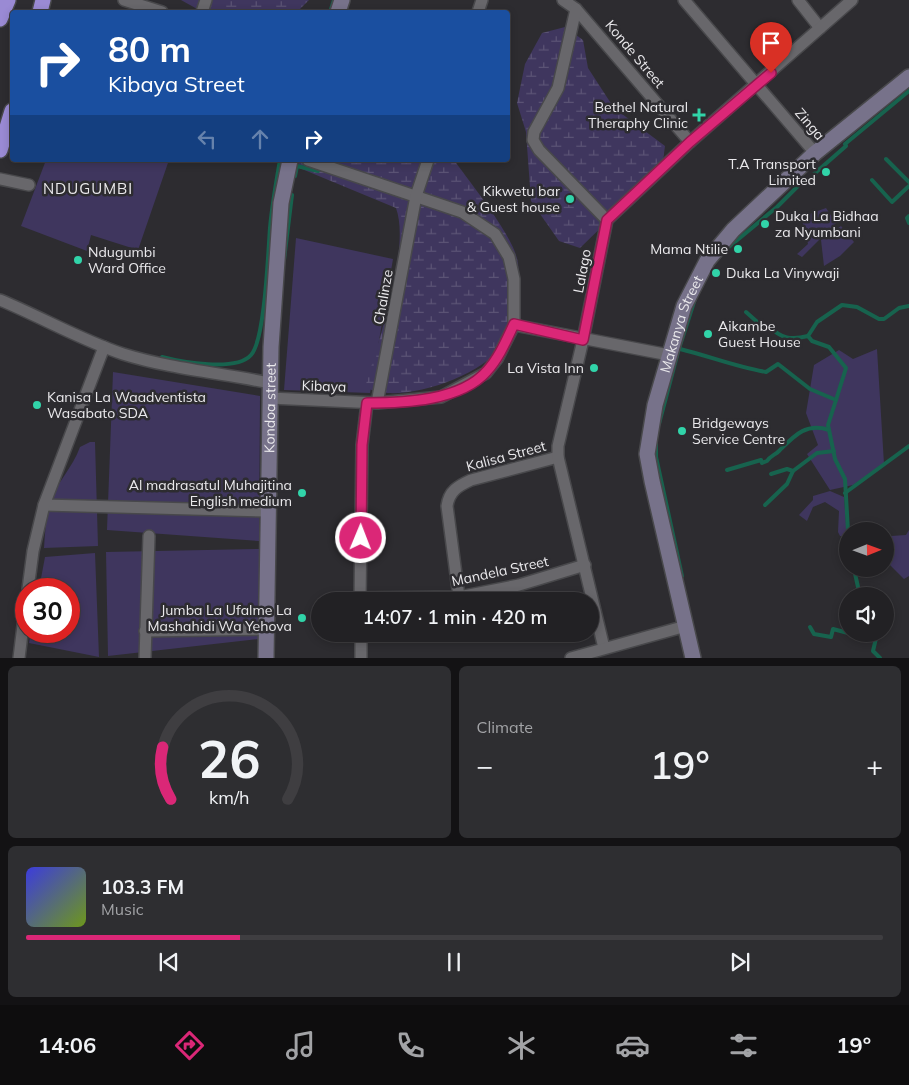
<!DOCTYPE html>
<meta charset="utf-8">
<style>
:root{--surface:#222124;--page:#2e2e31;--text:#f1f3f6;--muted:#a2a3a6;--line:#3f3e41;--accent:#db2777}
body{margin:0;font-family:Mulish,sans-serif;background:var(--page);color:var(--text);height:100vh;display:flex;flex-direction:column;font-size:19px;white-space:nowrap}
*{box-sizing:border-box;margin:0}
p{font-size:16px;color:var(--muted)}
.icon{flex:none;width:28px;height:28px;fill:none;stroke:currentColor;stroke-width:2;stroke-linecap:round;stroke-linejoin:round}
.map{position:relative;height:658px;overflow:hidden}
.details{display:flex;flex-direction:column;gap:8px;padding:8px;background:#131214;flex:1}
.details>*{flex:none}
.top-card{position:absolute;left:10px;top:10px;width:500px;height:152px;border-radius:5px;box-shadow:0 2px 8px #0003,0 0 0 1px var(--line);background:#1a4fa0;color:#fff;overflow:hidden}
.needle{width:32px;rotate:89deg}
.fabs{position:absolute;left:839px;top:522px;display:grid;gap:10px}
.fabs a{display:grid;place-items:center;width:55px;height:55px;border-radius:50%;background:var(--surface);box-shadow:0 2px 8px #0003,0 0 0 1px var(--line);font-size:25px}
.speed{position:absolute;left:15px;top:578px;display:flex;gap:10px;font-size:25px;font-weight:700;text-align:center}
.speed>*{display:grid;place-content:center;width:65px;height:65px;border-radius:50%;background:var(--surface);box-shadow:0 2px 8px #0003,0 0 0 1px var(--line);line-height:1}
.speed .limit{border:8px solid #d22;background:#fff;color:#111}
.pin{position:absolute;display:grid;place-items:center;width:42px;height:42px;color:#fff;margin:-51px -21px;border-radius:50% 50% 50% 0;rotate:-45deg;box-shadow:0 0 5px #0007}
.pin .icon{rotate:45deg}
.me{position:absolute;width:55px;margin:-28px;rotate:1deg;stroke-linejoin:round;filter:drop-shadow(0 0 4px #0008)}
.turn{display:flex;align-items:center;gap:18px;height:105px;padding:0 15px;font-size:22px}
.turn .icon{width:65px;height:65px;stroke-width:2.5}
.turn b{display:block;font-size:35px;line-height:42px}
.lanes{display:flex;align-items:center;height:48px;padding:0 15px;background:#0003;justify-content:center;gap:25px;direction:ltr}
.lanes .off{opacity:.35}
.big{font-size:38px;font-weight:600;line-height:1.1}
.details .tile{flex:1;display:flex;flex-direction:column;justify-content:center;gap:8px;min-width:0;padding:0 18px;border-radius:8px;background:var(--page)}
.details .dial{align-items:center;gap:0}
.dial svg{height:130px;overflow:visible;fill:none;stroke:var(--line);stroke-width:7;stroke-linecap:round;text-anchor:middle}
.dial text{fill:var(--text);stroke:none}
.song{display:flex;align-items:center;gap:15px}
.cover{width:60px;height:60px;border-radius:8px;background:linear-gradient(135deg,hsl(240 70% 55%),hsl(80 70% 35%))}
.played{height:5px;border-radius:2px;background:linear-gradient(90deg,var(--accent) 25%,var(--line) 25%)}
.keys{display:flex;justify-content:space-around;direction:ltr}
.heat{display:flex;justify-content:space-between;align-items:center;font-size:28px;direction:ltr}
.details .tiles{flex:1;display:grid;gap:8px;grid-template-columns:1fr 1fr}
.tile:last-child{grid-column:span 2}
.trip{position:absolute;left:311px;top:592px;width:288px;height:50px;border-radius:25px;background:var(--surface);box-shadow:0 2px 8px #0003,0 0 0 1px var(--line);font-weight:600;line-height:50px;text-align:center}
.dock{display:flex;height:80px;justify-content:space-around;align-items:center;background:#0e0d0e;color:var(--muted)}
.dock .icon{width:35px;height:35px}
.dock .current{color:var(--accent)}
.dock b{font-size:22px;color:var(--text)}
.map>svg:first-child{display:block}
.grass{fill:#3f365e}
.wetland{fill:url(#wetland-marsh)}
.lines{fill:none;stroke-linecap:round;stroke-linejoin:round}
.stream{stroke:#17634e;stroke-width:4}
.street-casing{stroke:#48484b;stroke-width:14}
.secondary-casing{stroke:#48484b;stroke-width:18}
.highway-casing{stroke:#48484b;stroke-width:18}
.street{stroke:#68676b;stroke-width:11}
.secondary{stroke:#77728a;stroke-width:15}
.highway{stroke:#9a8ad4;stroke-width:15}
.route-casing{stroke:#8e194d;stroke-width:12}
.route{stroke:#db2777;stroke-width:9}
.poi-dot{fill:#31d4a9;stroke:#2d2c30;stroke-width:2}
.labels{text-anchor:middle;stroke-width:5;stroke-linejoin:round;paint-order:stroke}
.street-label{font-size:14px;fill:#eae9ec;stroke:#2d2c30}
.poi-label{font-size:14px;fill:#eae9ec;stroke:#2d2c30;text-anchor:end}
.neighbourhood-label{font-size:15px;letter-spacing:1px;fill:#eae9ec;stroke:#2d2c30}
</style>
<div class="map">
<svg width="909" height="658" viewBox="0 0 909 658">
<defs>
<pattern id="wetland-marsh" width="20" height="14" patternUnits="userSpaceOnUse" patternTransform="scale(1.25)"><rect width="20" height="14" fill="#3f365e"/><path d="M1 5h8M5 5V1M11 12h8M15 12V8" fill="none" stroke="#5b5375"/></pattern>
</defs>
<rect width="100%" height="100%" fill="#2d2c30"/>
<!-- grass -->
<g class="grass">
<path d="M46,160H169L138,250L91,235L87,251L21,226Z"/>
<path d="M826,208L836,223L802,257L797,254L808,244L801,217Z"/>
<path d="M841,226L854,242L840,256L824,266L821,240Z"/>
<path d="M296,238L393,259L370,393L284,390Z"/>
<path d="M877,349L884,464L853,485L830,490L807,454L818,445L806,413L814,365L839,350L853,359Z"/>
<path d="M113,372L260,396L259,541L107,530Z"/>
<path d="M90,442H95L98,546L44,548C45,532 46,517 50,502C55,485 73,467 80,447Z"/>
<path d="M830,491L844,497L847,537L840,536L838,532L839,511L825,502L813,507L807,521L799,515L813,500V496Z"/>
<path d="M909,530V576L904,579L889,564L891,536L906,535Z"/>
<path d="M260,549L259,639L108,656L106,552Z"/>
<path d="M95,553L99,657L29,643L31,631H69V589H39L45,557Z"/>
</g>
<!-- wetland -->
<g class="wetland">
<path d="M181,0H309L297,12H217L199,10Z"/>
<path d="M565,27L583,40L588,68L614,108L665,146L662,168L580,248L559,241L531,201L526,132L517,103L525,64L542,33Z"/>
<path d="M300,160H454C471,184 514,236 518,263C520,282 514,330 503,345C482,374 423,395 388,393C381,393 373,390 365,388C377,345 411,249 396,208L297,167Z"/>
</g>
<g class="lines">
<!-- stream -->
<g class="stream">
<path d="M330,12L334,0"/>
<path d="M886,159L909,182"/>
<path d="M814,174L846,146L845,144L909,91"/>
<path d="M295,176L297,166L318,171"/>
<path d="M872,180L892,202L909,186"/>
<path d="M909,216L907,218L909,223"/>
<path d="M724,251L777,207L801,183"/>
<path d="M284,260L292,195"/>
<path d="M746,312L764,328L770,326C780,339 792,340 808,336"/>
<path d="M680,349C709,356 736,367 766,372L778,364L810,389L836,400L828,425L835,459L845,479L848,531"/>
<path d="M162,357C181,362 236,372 251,355C265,340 268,253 270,228C272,205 276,183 280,160"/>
<path d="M836,400L846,368L829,347L812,341L808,336L817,322L842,305L857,307L879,319H884L899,308L909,306"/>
<path d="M659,424L678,352L695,299"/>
<path d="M656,444V457L682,576"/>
<path d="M727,470L761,460L762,463L767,461C770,456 775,455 779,451C794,436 806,422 829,430"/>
<path d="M771,474L787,469L793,471L817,453L834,451"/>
<path d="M845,493L909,446"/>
<path d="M765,505L787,484L793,471"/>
<path d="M854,569L860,596"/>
<path d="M810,627L814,634L831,637L833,629L848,633"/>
<path d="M853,634L864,639L876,636"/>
<path d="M877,634L873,651L880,658"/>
</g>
<defs>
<g id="street">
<path d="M124,0L162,12"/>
<path d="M563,0L576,9L690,142"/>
<path d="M684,0L815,153"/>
<path d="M798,0L820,28"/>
<path d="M576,9L558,88L534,132L533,140L539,150L607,220"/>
<path d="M202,12L206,0"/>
<path d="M478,12L482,0"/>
<path d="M0,179L29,185"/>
<path d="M0,300C41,317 81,340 123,354C171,369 221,373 270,383"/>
<path d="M514,325L669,355"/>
<path d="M270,398L377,403L441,397L486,373L497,359L514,325V279L509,257L495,234L462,212L308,160"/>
<path d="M377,403L416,196L428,160"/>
<path d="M44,505L268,511"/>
<path d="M28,589L33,551L44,505L104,347"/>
<path d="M459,597L447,506C449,491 458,486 471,480L558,457"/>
<path d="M360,598L459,597L519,585L585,565"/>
<path d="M360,601L362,445L367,403"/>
<path d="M145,631L266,629"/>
<path d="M361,634V658"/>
<path d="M604,648L558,457V446L583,340L607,220L690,142L852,0"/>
<path d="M19,658L26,601"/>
<path d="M145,658L149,536"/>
<path d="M571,658L686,626"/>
</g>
<g id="secondary">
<path d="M338,12L342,0"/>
<path id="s1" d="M266,658L271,347L281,203L290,160"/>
<path id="s2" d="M693,658L652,481L647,454L655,405L684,306L707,261L733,230L815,153L909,77"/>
</g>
<g id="highway">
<path d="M40,12L43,0"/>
<path d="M0,19L8,0"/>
<path d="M0,150L12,111"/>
</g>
</defs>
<!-- street casing -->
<use href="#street" class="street-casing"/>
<!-- secondary casing -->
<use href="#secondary" class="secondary-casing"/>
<!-- highway casing -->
<use href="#highway" class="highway-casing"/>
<!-- street -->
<use href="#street" class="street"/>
<!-- secondary -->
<use href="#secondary" class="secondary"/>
<!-- highway -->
<use href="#highway" class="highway"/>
</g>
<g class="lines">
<defs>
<path id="route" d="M361,538L362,445L367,403C404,403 461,401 487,371C499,358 506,341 514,324L583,340L607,220L690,142L771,73"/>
</defs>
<!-- route casing -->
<use href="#route" class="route-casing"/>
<!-- route -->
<use href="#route" class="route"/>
</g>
<!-- markers -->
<g class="poi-dot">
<path d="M696.5 107.5h5v5h5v5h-5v5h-5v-5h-5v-5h5z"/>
<circle cx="826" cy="172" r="5"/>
<circle cx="570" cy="199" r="5"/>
<circle cx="765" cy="224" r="5"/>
<circle cx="738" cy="249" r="5"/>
<circle cx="78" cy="260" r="5"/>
<circle cx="716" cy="273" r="5"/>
<circle cx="708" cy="334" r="5"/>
<circle cx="594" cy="368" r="5"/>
<circle cx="37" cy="405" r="5"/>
<circle cx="682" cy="431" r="5"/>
<circle cx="302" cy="493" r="5"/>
<circle cx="302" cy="618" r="5"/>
</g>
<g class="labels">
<!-- street labels -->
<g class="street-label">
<text transform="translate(635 54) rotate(50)" y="5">Konde Street</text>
<text transform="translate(810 124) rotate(50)" y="5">Zinga</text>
<text transform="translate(582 271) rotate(-79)" y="5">Lalago</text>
<text transform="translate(383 297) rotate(-80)" y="5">Chalinze</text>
<text dy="5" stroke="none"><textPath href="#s2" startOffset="344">Makanya Street</textPath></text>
<text transform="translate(324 386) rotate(2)" y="5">Kibaya</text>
<text dy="5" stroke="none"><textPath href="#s1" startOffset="250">Kondoa street</textPath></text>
<text transform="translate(506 456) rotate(-15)" y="5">Kalisa Street</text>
<text transform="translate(500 571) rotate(-12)" y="5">Mandela Street</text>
</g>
<!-- poi labels -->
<g class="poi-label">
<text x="688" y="112">Bethel Natural<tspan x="688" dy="16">Theraphy Clinic</tspan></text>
<text x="816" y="169">T.A Transport<tspan x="816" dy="16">Limited</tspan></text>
<text x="560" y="196">Kikwetu bar<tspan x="560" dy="16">&amp; Guest house</tspan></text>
<text x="775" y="221" text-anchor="start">Duka La Bidhaa<tspan x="775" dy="16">za Nyumbani</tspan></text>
<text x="728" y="254">Mama Ntilie</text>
<text x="88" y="257" text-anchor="start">Ndugumbi<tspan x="88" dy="16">Ward Office</tspan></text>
<text x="726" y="278" text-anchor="start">Duka La Vinywaji</text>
<text x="718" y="331" text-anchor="start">Aikambe<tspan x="718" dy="16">Guest House</tspan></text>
<text x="584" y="373">La Vista Inn</text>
<text x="47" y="402" text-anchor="start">Kanisa La Waadventista<tspan x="47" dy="16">Wasabato SDA</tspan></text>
<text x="692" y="428" text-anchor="start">Bridgeways<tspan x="692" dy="16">Service Centre</tspan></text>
<text x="292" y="490">Al madrasatul Muhajitina<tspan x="292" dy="16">English medium</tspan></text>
<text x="292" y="615">Jumba La Ufalme La<tspan x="292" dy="16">Mashahidi Wa Yehova</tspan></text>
</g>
<!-- neighbourhood labels -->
<g class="neighbourhood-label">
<text x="88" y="194">NDUGUMBI</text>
</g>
</g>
</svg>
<div class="fabs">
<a><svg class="needle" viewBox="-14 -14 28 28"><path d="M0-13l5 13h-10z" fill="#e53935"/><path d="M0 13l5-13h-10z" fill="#a2a3a6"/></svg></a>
<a><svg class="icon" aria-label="sound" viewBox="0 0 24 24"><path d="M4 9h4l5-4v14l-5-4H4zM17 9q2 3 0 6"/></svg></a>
</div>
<div class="speed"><div class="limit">30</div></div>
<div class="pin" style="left:771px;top:73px;background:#d93025"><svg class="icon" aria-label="arrive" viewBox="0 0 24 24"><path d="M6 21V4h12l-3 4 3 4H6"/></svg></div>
<svg class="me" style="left:361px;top:538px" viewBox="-20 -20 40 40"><circle r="17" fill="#db2777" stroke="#fff" stroke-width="3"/><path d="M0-11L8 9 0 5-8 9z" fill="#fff"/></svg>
<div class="trip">14:07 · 1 min · 420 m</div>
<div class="top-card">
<div class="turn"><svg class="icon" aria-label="right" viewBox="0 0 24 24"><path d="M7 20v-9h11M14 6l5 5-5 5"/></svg><div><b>80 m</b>Kibaya Street</div></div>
<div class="lanes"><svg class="icon off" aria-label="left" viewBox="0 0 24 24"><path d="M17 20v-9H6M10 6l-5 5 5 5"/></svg><svg class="icon off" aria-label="ahead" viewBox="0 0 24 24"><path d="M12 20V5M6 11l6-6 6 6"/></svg><svg class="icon" aria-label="right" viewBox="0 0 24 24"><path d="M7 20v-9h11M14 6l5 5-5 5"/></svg></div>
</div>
</div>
<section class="details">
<div class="tiles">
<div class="tile dial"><svg viewBox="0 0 100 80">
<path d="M14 69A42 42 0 1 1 86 69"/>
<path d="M14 69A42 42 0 0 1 9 37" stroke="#db2777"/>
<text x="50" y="56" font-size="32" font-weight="700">26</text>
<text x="50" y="72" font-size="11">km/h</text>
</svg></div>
<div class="tile"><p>Climate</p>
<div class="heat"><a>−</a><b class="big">19°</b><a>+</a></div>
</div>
<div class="tile">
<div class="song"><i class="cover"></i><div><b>103.3 FM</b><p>Music</p></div></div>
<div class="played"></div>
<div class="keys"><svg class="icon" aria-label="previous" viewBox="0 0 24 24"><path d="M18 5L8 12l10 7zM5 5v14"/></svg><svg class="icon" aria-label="pause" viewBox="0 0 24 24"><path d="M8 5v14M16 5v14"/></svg><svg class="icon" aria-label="next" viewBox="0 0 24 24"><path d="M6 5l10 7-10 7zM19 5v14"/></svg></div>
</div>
</div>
</section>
<nav class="dock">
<b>14:06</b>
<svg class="icon current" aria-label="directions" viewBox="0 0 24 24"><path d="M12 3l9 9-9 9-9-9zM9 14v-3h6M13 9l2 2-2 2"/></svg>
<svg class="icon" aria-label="music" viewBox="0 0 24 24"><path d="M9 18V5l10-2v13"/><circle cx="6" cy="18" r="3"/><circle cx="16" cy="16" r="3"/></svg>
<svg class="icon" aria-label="phone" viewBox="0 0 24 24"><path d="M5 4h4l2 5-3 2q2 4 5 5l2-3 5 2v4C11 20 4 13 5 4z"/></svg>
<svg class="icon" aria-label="climate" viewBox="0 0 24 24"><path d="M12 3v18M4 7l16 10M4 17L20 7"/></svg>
<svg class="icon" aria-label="car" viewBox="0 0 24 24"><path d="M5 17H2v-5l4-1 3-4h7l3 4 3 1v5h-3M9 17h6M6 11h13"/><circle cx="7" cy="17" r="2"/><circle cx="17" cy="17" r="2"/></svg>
<svg class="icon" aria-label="filters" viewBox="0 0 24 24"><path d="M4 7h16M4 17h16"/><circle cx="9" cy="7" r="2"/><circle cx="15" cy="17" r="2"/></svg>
<b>19°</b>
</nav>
